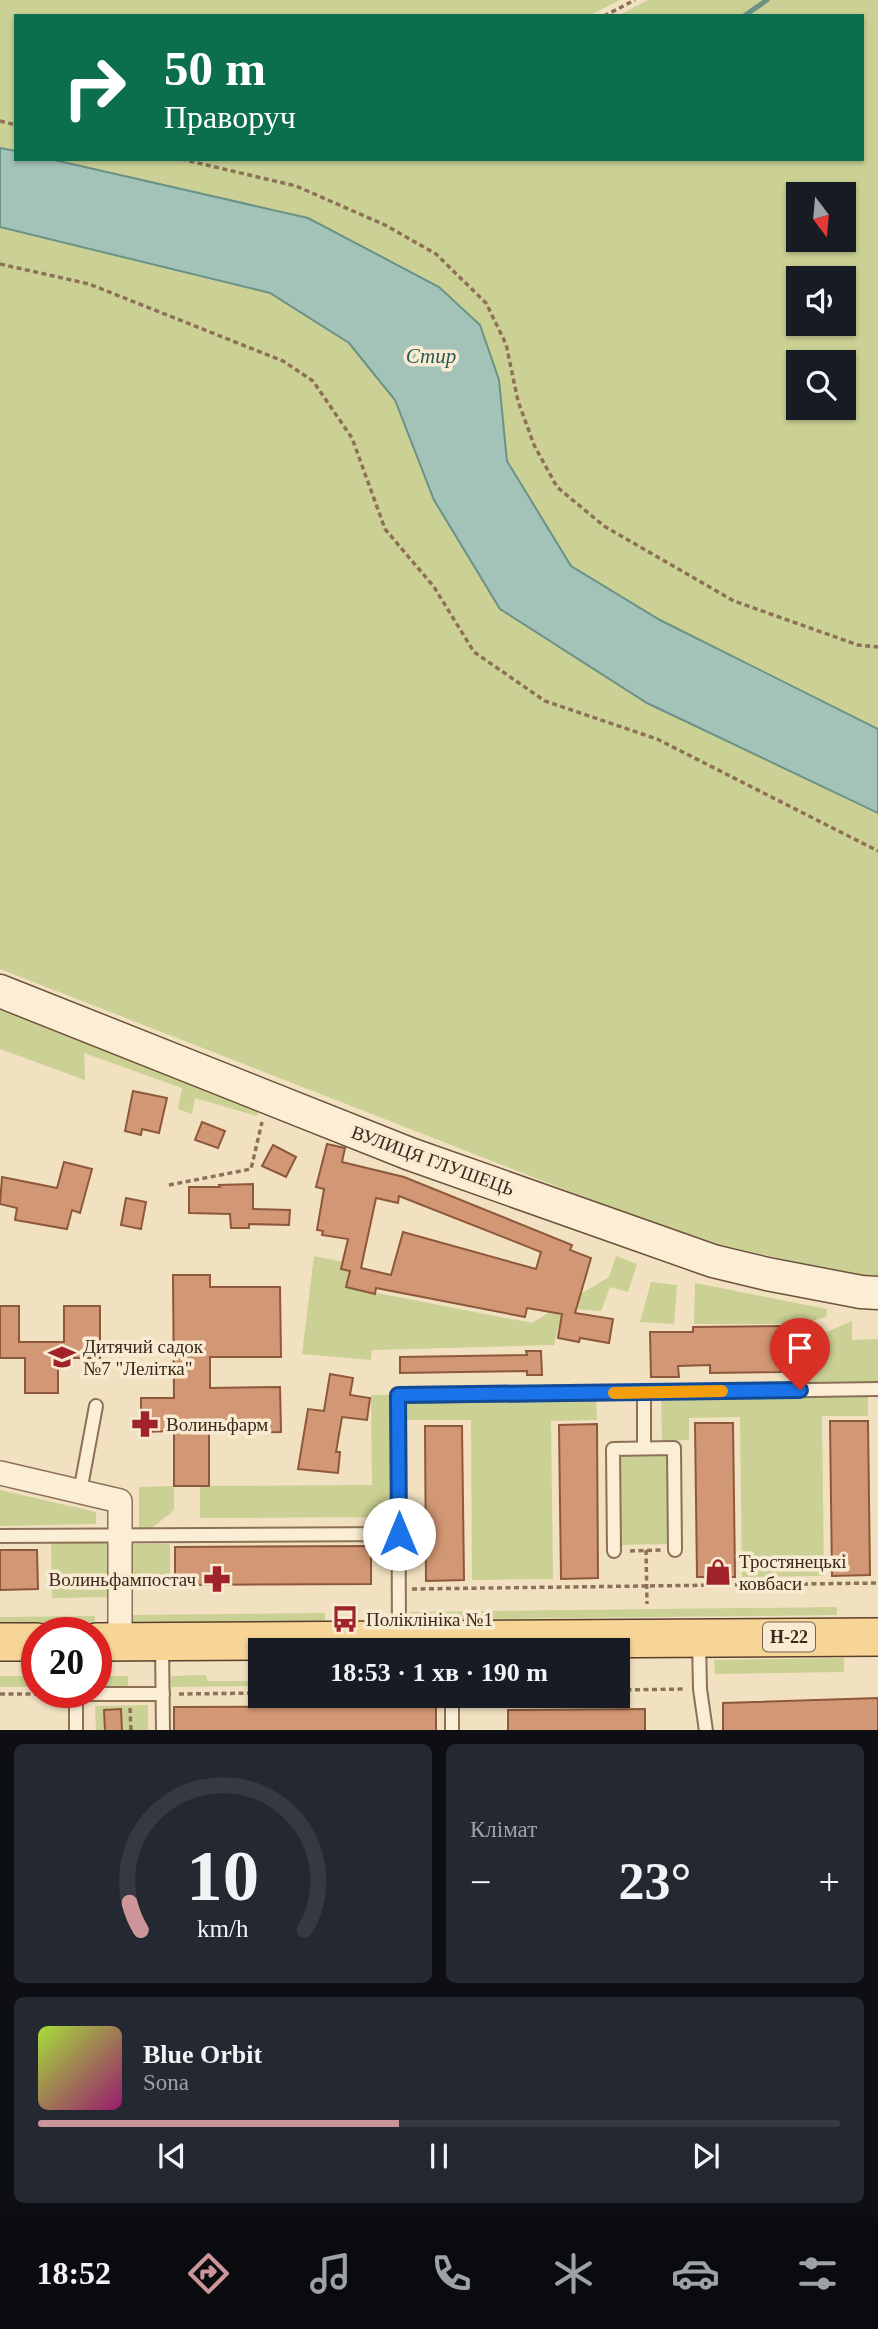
<!DOCTYPE html>
<html lang="uk">
<meta charset="utf-8">
<style>
:root{--surface:#171b24;--page:#242831;--text:#f1f3f6;--muted:#9ea1a6;--line:#363941;--accent:#cc959a}
body{margin:0;font-family:"Times New Roman",serif;background:var(--page);color:var(--text);height:100vh;display:flex;flex-direction:column;font-size:26px;white-space:nowrap}
*{box-sizing:border-box;margin:0}
p{font-size:23px;color:var(--muted)}
.icon{flex:none;width:38px;height:38px;fill:none;stroke:currentColor;stroke-width:2;stroke-linecap:round;stroke-linejoin:round}
.map{position:relative;height:1730px;overflow:hidden}
.drawer{display:flex;flex-direction:column;gap:14px;padding:14px;background:#0d0f14;flex:1}
.drawer>*{flex:none}
.hud{position:absolute;left:14px;top:14px;width:850px;height:147px;border-radius:0px;box-shadow:0 2px 5px #0004;background:#0b6e4f;color:#fff;overflow:hidden}
.needle{width:46px;rotate:164deg}
.controls{position:absolute;left:786px;top:182px;display:grid;gap:14px}
.controls a{display:grid;place-items:center;width:70px;height:70px;border-radius:0px;background:var(--surface);box-shadow:0 2px 5px #0004;font-size:35px}
.speed{position:absolute;left:21px;top:1617px;display:flex;gap:14px;font-size:35px;font-weight:700;text-align:center}
.speed>*{display:grid;place-content:center;width:91px;height:91px;border-radius:50%;background:var(--surface);box-shadow:0 2px 5px #0004;line-height:1}
.speed .limit{border:10px solid #d22;background:#fff;color:#111}
.pin{position:absolute;display:grid;place-items:center;width:60px;height:60px;color:#fff;margin:-72px -30px;border-radius:50% 50% 50% 0;rotate:-45deg;box-shadow:0 0 7px #0007}
.pin .icon{rotate:45deg}
.me{position:absolute;width:77px;margin:-38px;rotate:0deg;stroke-linejoin:round;filter:drop-shadow(0 0 5px #0008)}
.turn{display:flex;align-items:center;gap:24px;height:147px;padding:0 35px;font-size:32px}
.turn .icon{width:91px;height:91px;stroke-width:2.5}
.turn b{display:block;font-size:49px;line-height:60px}
.big{font-size:52px;font-weight:700;line-height:1.1}
.drawer .tile{flex:1;display:flex;flex-direction:column;justify-content:center;gap:10px;min-width:0;padding:0 24px;border-radius:10px;background:var(--page)}
.drawer .dial{align-items:center;gap:0}
.dial svg{height:182px;overflow:visible;fill:none;stroke:var(--line);stroke-width:7;stroke-linecap:round;text-anchor:middle}
.dial text{fill:var(--text);stroke:none}
.song{display:flex;align-items:center;gap:21px}
.cover{width:84px;height:84px;border-radius:10px;background:linear-gradient(135deg,hsl(80 70% 55%),hsl(320 70% 35%))}
.played{height:7px;border-radius:4px;background:linear-gradient(90deg,var(--accent) 45%,var(--line) 45%)}
.keys{display:flex;justify-content:space-around;direction:ltr}
.heat{display:flex;justify-content:space-between;align-items:center;font-size:38px;direction:ltr}
.drawer .tiles{flex:1;display:grid;gap:14px;grid-template-columns:1fr 1fr}
.tile:last-child{grid-column:span 2}
.trip{position:absolute;left:248px;top:1638px;width:382px;height:70px;border-radius:0px;background:var(--surface);box-shadow:0 2px 5px #0004;font-weight:700;line-height:70px;text-align:center}
.dock{display:flex;height:112px;justify-content:space-around;align-items:center;background:#090b0e;color:var(--muted)}
.dock .icon{width:49px;height:49px}
.dock .on{color:var(--accent)}
.dock b{font-size:32px;color:var(--text)}
.map>svg:first-child{display:block}
.green{fill:#cbd094;fill-rule:evenodd}
.water{fill:#a4c3b8;stroke:#6a9286;stroke-width:2}
.lines{fill:none;stroke-linecap:round;stroke-linejoin:round}
.stream{stroke:#6a9286;stroke-width:5}
.building{fill:#d29774;stroke:#8d583b;stroke-width:2;fill-rule:evenodd}
.lane-casing{stroke:#8c7157;stroke-width:16}
.street-casing{stroke:#8c7157;stroke-width:26}
.secondary-casing{stroke:#6d523a;stroke-width:35}
.primary-casing{stroke:#593f2c;stroke-width:40}
.path{stroke:#8c7157;stroke-width:3.5;stroke-dasharray:5 3.5;stroke-linecap:butt}
.lane{stroke:#fbeed5;stroke-width:12}
.street{stroke:#fbeed5;stroke-width:23}
.secondary{stroke:#fbeed5;stroke-width:32}
.primary{stroke:#f7d596;stroke-width:37}
.route-casing{stroke:#114b97;stroke-width:18}
.route{stroke:#1a73e8;stroke-width:12}
.slow{stroke:#f59e0b;stroke-width:12}
.labels{text-anchor:middle;stroke-width:7;stroke-linejoin:round;paint-order:stroke}
.shield{fill:#f8ebd1;stroke:#736452;stroke-width:2}
.shield-label{font-size:18px;font-weight:bold;fill:#3a2a1c}
.street-label{font-size:19px;fill:#3a2a1c;stroke:#f8ebd1}
.poi-label{font-size:19px;fill:#3a2a1c;stroke:#f8ebd1;text-anchor:start}
.water-label{font-size:21px;font-style:italic;fill:#2b5b56;stroke:#f8ebd1}
</style>
<div class="map">
<svg width="878" height="1731" viewBox="0 0 878 1731">
<rect width="100%" height="100%" fill="#f1e1c1"/>
<!-- green -->
<g class="green">
<path d="M0,0H620L588,16H16V151L0,148Z"/>
<path d="M648,0H878V729L660,620L571,566L507,461L499,380L308,218L50,159H863V16H617ZM798,194H844V240H798ZM798,278H844V324H798ZM798,362H844V408H798Z"/>
<path d="M0,227L270,293L349,343L395,400L434,500L500,609L647,703L878,813V1281L687,1237L0,969Z"/>
<path d="M0,1008L259,1108L257,1116L195,1098L192,1114L178,1109L182,1088L84,1053L85,1080L0,1049Z"/>
<path d="M314,1256L343,1262L350,1271L346,1287L532,1323L609,1277L616,1256L637,1264L628,1292L610,1287L601,1311L563,1308L554,1345L372,1350L371,1360L302,1354Z"/>
<path d="M651,1282L677,1285L674,1324L640,1322Z"/>
<path d="M695,1283L827,1309L826,1317L801,1324H694Z"/>
<path d="M852,1321V1340L878,1339V1382L791,1383V1374L818,1368L817,1336Z"/>
<path d="M371,1395H393L394,1517L200,1518V1486L372,1485Z"/>
<path d="M868,1395V1416H822L824,1576L742,1577L740,1417L689,1418V1440L662,1441L661,1398Z"/>
<path d="M596,1399L597,1420L551,1421L553,1579L472,1580L471,1420H404V1401Z"/>
<path d="M618,1454H668L669,1544L619,1545Z"/>
<path d="M174,1486V1510L152,1528H139V1487Z"/>
<path d="M0,1490L96,1512V1524L0,1526Z"/>
<path d="M112,1542L113,1597L52,1598L51,1543Z"/>
<rect x="129" y="1544" width="41" height="41"/>
<path d="M837,1607V1615L410,1620V1612Z"/>
<path d="M325,1613V1621L130,1623V1615Z"/>
<path d="M95,1616V1623L0,1624V1617Z"/>
<path d="M844,1658V1672L715,1674L714,1660Z"/>
<path d="M206,1675L207,1681H261V1686L171,1687V1676Z"/>
<rect x="0" y="1676" width="37" height="11"/>
<rect x="96" y="1676" width="32" height="11"/>
<path d="M148,1705V1730H96L95,1706Z"/>
</g>
<!-- water -->
<path class="water" d="M0,148L16,151V159H50L308,218L439,287L480,325L499,380L507,461L571,566L660,620L878,729V813L647,703L500,609L434,500L395,400L349,343L270,293L0,227Z"/>
<g class="lines">
<!-- stream -->
<path class="stream" d="M744,16L767,0"/>
</g>
<!-- building -->
<g class="building">
<path d="M133,1091L167,1098L159,1133L142,1129L141,1135L125,1131Z"/>
<path d="M202,1122L225,1131L218,1148L195,1140Z"/>
<path d="M327,1144L345,1148L342,1162L404,1177L572,1245L570,1250L591,1258L575,1313L613,1319L609,1343L580,1338L579,1342L558,1338L562,1314L527,1308L525,1317L376,1288L375,1294L346,1287L350,1271L341,1269L348,1239L322,1235L323,1231L317,1230L324,1189L316,1187ZM399,1196L541,1252L536,1269L403,1232L391,1275L361,1268L376,1198L398,1203Z"/>
<path d="M273,1145L296,1157L286,1177L262,1166Z"/>
<path d="M64,1162L92,1169L80,1213L72,1210L67,1229L15,1220L17,1208L0,1204L2,1177L57,1188Z"/>
<path d="M253,1184V1209L290,1210L289,1225L249,1224V1228H231L230,1214L189,1213V1187H220L219,1185Z"/>
<path d="M126,1198L146,1202L141,1229L121,1225Z"/>
<path d="M173,1275H210V1287H280L281,1357H210V1388L280,1387L281,1432L209,1433V1486H174V1431L141,1432V1398H174Z"/>
<path d="M0,1306H19V1342H64V1306H100V1358H58V1393H25V1358H0Z"/>
<path d="M781,1326V1372L710,1373V1365L678,1366L679,1377H651L650,1332H693V1327Z"/>
<path d="M526,1351H541L542,1375H527V1371L400,1373V1357L527,1355Z"/>
<path d="M330,1374L353,1378L350,1395L370,1398L367,1420L342,1417L336,1452H340L338,1473L298,1469L308,1409L324,1411Z"/>
<path d="M830,1421H868L870,1575L832,1576Z"/>
<path d="M695,1423H733L735,1577H697Z"/>
<path d="M597,1424L598,1578L561,1579L559,1425Z"/>
<path d="M425,1426H462L464,1580L426,1581Z"/>
<path d="M371,1546V1584L175,1585V1547Z"/>
<path d="M0,1550H37L38,1589L0,1590Z"/>
<path d="M878,1698V1731H723V1703Z"/>
<path d="M436,1706V1731H174V1707Z"/>
<path d="M121,1709L122,1731H105L104,1710Z"/>
<path d="M645,1709V1731H508V1710Z"/>
</g>
<g class="lines">
<defs>
<g id="lane">
<path d="M644,1448V1392"/>
<path d="M80,1492L96,1406"/>
<path d="M0,1536L399,1534"/>
<path d="M614,1551L613,1449L674,1448L675,1550"/>
<path d="M399,1636L398,1396L878,1389"/>
<path d="M699,1640L700,1689L706,1731"/>
<path d="M162,1643L163,1731"/>
<path d="M452,1696V1731"/>
<path d="M76,1731V1694H163"/>
</g>
<path id="street" d="M0,1473L120,1501V1642"/>
<path id="secondary" d="M0,991L410,1154L713,1261L767,1274L861,1292L878,1293"/>
<g id="primary">
<path d="M0,1642H37"/>
<path d="M96,1642L878,1637"/>
</g>
</defs>
<!-- lane casing -->
<use href="#lane" class="lane-casing"/>
<!-- street casing -->
<use href="#street" class="street-casing"/>
<!-- secondary casing -->
<use href="#secondary" class="secondary-casing"/>
<!-- primary casing -->
<use href="#primary" class="primary-casing"/>
<!-- path -->
<g class="path">
<path d="M604,16L635,0"/>
<path d="M0,121L16,125"/>
<path d="M181,159L296,186L385,225L436,254L486,303L506,344L518,401L534,445L557,487L604,526L734,601L858,645L878,647"/>
<path d="M0,264L89,284L283,361L313,381L352,438L385,529L434,587L474,652L545,701L657,739L878,851"/>
<path d="M169,1185L251,1169L262,1122"/>
<path d="M646,1550L647,1604"/>
<path d="M630,1551L661,1550"/>
<path d="M412,1589L878,1583"/>
<path d="M618,1690L686,1689"/>
<path d="M0,1694H63"/>
<path d="M179,1694L261,1693"/>
<path d="M130,1708L131,1731"/>
</g>
<!-- lane -->
<use href="#lane" class="lane"/>
<!-- street -->
<use href="#street" class="street"/>
<!-- secondary -->
<use href="#secondary" class="secondary"/>
<!-- primary -->
<use href="#primary" class="primary"/>
</g>
<g class="lines">
<defs>
<path id="route" d="M399,1534L398,1395L800,1390"/>
</defs>
<!-- route casing -->
<use href="#route" class="route-casing"/>
<!-- route -->
<use href="#route" class="route"/>
<!-- slow -->
<path class="slow" d="M614,1393L722,1391"/>
</g>
<!-- icons -->
<defs>
<symbol id="school-bare" viewBox="-9 -9 18 18"><path d="M0-5L7-2L0 1L-7-2ZM-4 1L0 2.5L4 1V4Q0 6-4 4Z" fill="#9f2329" stroke="#f8ebd1" stroke-width="2.5" paint-order="stroke"/></symbol>
<symbol id="pharmacy-bare" viewBox="-9 -9 18 18"><path d="M-2-6h4v4h4v4h-4v4h-4v-4h-4v-4h4Z" fill="#9f2329" stroke="#f8ebd1" stroke-width="2.5" paint-order="stroke"/></symbol>
<symbol id="shop-bare" viewBox="-9 -9 18 18"><path d="M-5-2.5h2.3a2.7 3.5 0 0 1 5.4 0H5L5.5 6h-11ZM-1.5-2.5h3a1.5 2.3 0 0 0-3 0Z" fill="#9f2329" stroke="#f8ebd1" stroke-width="2.5" paint-order="stroke"/></symbol>
<symbol id="bus-bare" viewBox="-9 -9 18 18"><path d="M-5-6H5V4H4V6H2V4H-2V6H-4V4H-5ZM-3.5-4V0h7V-4ZM-3.5 1.2v1.5H-2V1.2ZM2 1.2v1.5H3.5V1.2Z" fill="#9f2329" stroke="#f8ebd1" stroke-width="2.5" paint-order="stroke"/></symbol>
</defs>
<g fill-rule="evenodd">
<use href="#school-bare" x="43" y="1338" width="38" height="38"/>
<use href="#pharmacy-bare" x="126" y="1405" width="38" height="38"/>
<use href="#shop-bare" x="699" y="1553" width="38" height="38"/>
<use href="#pharmacy-bare" x="198" y="1560" width="38" height="38"/>
<use href="#bus-bare" x="326" y="1600" width="38" height="38"/>
</g>
<g class="labels">
<!-- shield labels -->
<rect class="shield" x="763" y="1622.5" width="52" height="29" rx="5"/>
<g class="shield-label">
<text x="789" y="1643">Н-22</text>
</g>
<!-- street labels -->
<g class="street-label">
<text transform="translate(433 1160) rotate(20)" y="7">ВУЛИЦЯ ГЛУШЕЦЬ</text>
</g>
<!-- poi labels -->
<g class="poi-label">
<text x="83" y="1353">Дитячий садок<tspan x="83" dy="22">№7 "Лелітка"</tspan></text>
<text x="166" y="1431">Волиньфарм</text>
<text x="739" y="1568">Тростянецькі<tspan x="739" dy="22">ковбаси</tspan></text>
<text x="196" y="1586" text-anchor="end">Волиньфампостач</text>
<text x="366" y="1626">Поліклініка №1</text>
</g>
<!-- water labels -->
<g class="water-label">
<text x="431" y="363">Стир</text>
</g>
</g>
</svg>
<div class="controls">
<a><svg class="needle" viewBox="-14 -14 28 28"><path d="M0-13l5 13h-10z" fill="#e53935"/><path d="M0 13l5-13h-10z" fill="#9ea1a6"/></svg></a>
<a><svg class="icon" aria-label="sound" viewBox="0 0 24 24"><path d="M4 9h4l5-4v14l-5-4H4zM17 9q2 3 0 6"/></svg></a>
<a><svg class="icon" aria-label="search" viewBox="0 0 24 24"><circle cx="10" cy="10" r="6"/><path d="M15 15l6 6"/></svg></a>
</div>
<div class="speed"><div class="limit">20</div></div>
<div class="pin" style="left:800px;top:1390px;background:#d93025"><svg class="icon" aria-label="arrive" viewBox="0 0 24 24"><path d="M6 21V4h12l-3 4 3 4H6"/></svg></div>
<svg class="me" style="left:399px;top:1534px" viewBox="-20 -20 40 40"><circle r="19" fill="#fff"/><path d="M0-13L10 11 0 6-10 11z" fill="#1a73e8"/></svg>
<div class="trip">18:53 · 1 хв · 190 m</div>
<div class="hud">
<div class="turn"><svg class="icon" aria-label="right" viewBox="0 0 24 24"><path d="M7 20v-9h11M14 6l5 5-5 5"/></svg><div><b>50 m</b>Праворуч</div></div>
</div>
</div>
<section class="drawer">
<div class="tiles">
<div class="tile dial"><svg viewBox="0 0 100 80">
<path d="M14 69A42 42 0 1 1 86 69"/>
<path d="M14 69A42 42 0 0 1 9 57" stroke="#cc959a"/>
<text x="50" y="56" font-size="32" font-weight="700">10</text>
<text x="50" y="72" font-size="11">km/h</text>
</svg></div>
<div class="tile"><p>Клімат</p>
<div class="heat"><a>−</a><b class="big">23°</b><a>+</a></div>
</div>
<div class="tile">
<div class="song"><i class="cover"></i><div><b>Blue Orbit</b><p>Sona</p></div></div>
<div class="played"></div>
<div class="keys"><svg class="icon" aria-label="previous" viewBox="0 0 24 24"><path d="M18 5L8 12l10 7zM5 5v14"/></svg><svg class="icon" aria-label="pause" viewBox="0 0 24 24"><path d="M8 5v14M16 5v14"/></svg><svg class="icon" aria-label="next" viewBox="0 0 24 24"><path d="M6 5l10 7-10 7zM19 5v14"/></svg></div>
</div>
</div>
</section>
<nav class="dock">
<b>18:52</b>
<svg class="icon on" aria-label="directions" viewBox="0 0 24 24"><path d="M12 3l9 9-9 9-9-9zM9 14v-3h6M13 9l2 2-2 2"/></svg>
<svg class="icon" aria-label="music" viewBox="0 0 24 24"><path d="M9 18V5l10-2v13"/><circle cx="6" cy="18" r="3"/><circle cx="16" cy="16" r="3"/></svg>
<svg class="icon" aria-label="phone" viewBox="0 0 24 24"><path d="M5 4h4l2 5-3 2q2 4 5 5l2-3 5 2v4C11 20 4 13 5 4z"/></svg>
<svg class="icon" aria-label="climate" viewBox="0 0 24 24"><path d="M12 3v18M4 7l16 10M4 17L20 7"/></svg>
<svg class="icon" aria-label="car" viewBox="0 0 24 24"><path d="M5 17H2v-5l4-1 3-4h7l3 4 3 1v5h-3M9 17h6M6 11h13"/><circle cx="7" cy="17" r="2"/><circle cx="17" cy="17" r="2"/></svg>
<svg class="icon" aria-label="filters" viewBox="0 0 24 24"><path d="M4 7h16M4 17h16"/><circle cx="9" cy="7" r="2"/><circle cx="15" cy="17" r="2"/></svg>
</nav>
